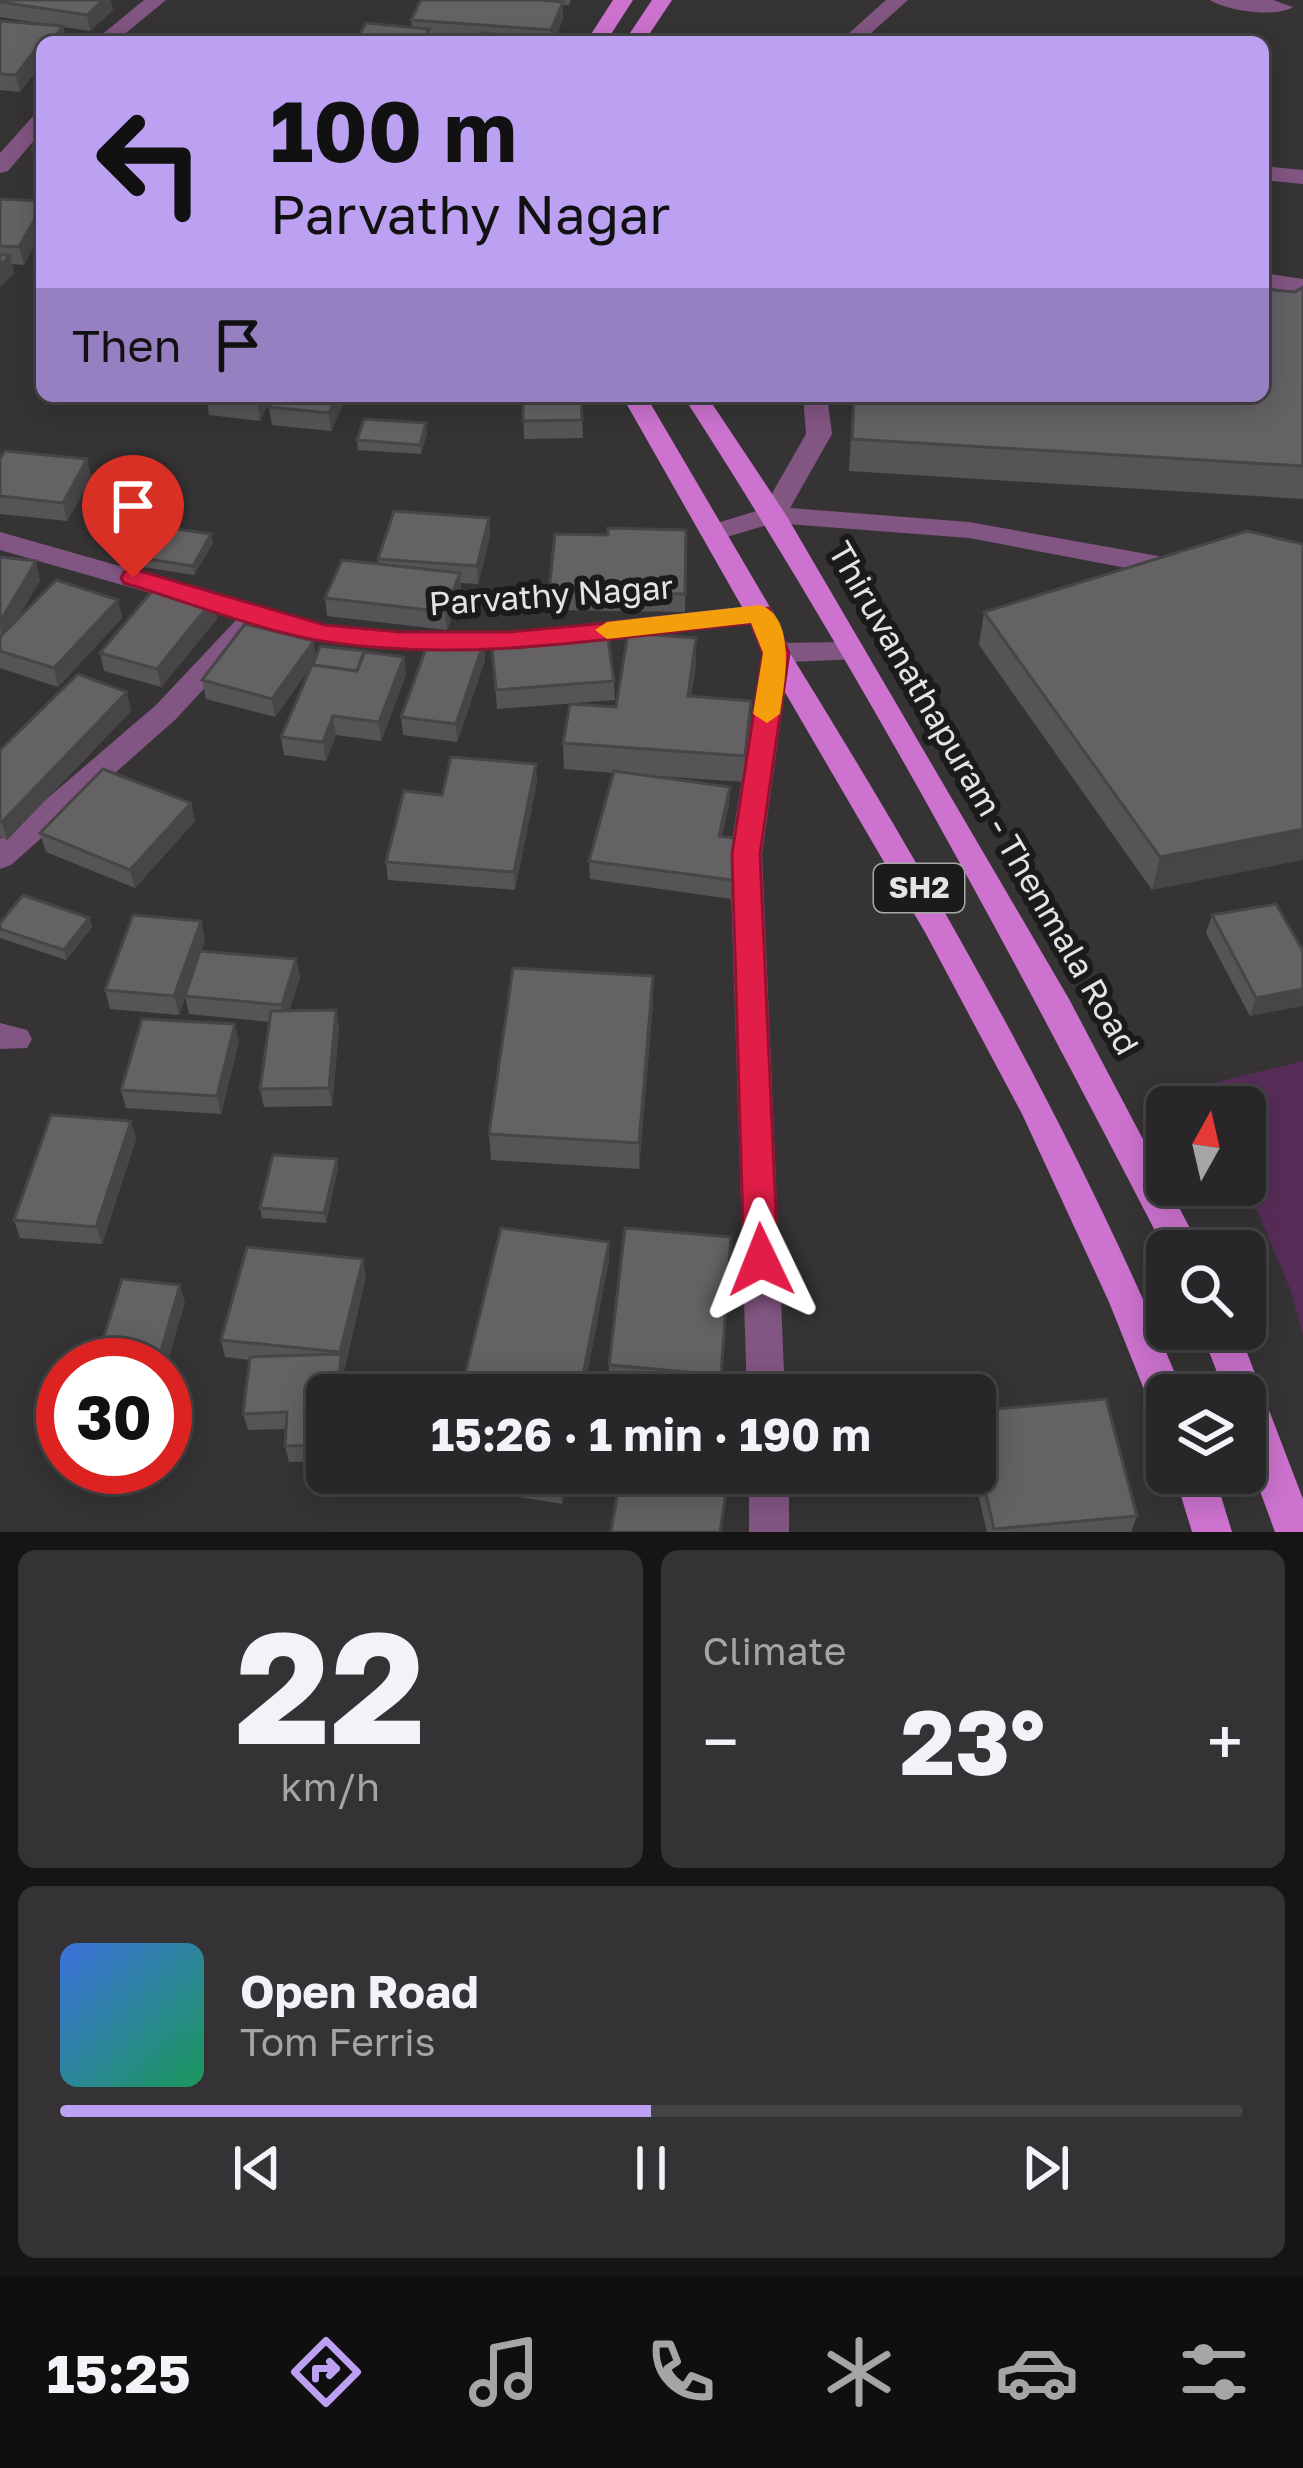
<!DOCTYPE html>
<meta charset="utf-8">
<style>
:root{--surface:#282628;--page:#343234;--text:#f1f3f6;--muted:#a5a5a8;--line:#444345;--accent:#bca0f2}
body{margin:0;font-family:"Golos Text",sans-serif;background:var(--page);color:var(--text);height:100vh;display:flex;flex-direction:column;font-size:45px;white-space:nowrap}
*{box-sizing:border-box;margin:0}
p{font-size:39px;color:var(--muted)}
.icon{flex:none;width:66px;height:66px;fill:none;stroke:currentColor;stroke-width:2;stroke-linecap:round;stroke-linejoin:round}
.map{position:relative;height:1532px;overflow:hidden}
.drawer{display:flex;flex-direction:column;gap:18px;padding:18px;background:#161516;flex:1}
.drawer>*{flex:none}
.guide{position:absolute;left:36px;top:36px;width:1233px;height:366px;border-radius:18px;box-shadow:0 6px 30px #0003,0 0 0 3px var(--line);background:#bca0f2;color:#111;overflow:hidden}
.needle{width:78px;rotate:8deg}
.buttons{position:absolute;left:1146px;top:1086px;display:grid;gap:24px}
.buttons a{display:grid;place-items:center;width:120px;height:120px;border-radius:18px;background:var(--surface);box-shadow:0 6px 30px #0003,0 0 0 3px var(--line);font-size:60px}
.speed{position:absolute;left:36px;top:1338px;display:flex;gap:24px;font-size:60px;font-weight:700;text-align:center}
.speed>*{display:grid;place-content:center;width:156px;height:156px;border-radius:50%;background:var(--surface);box-shadow:0 6px 30px #0003,0 0 0 3px var(--line);line-height:1}
.speed .limit{border:18px solid #d22;background:#fff;color:#111}
.pin{position:absolute;display:grid;place-items:center;width:102px;height:102px;color:#fff;margin:-123px -51px;border-radius:50% 50% 50% 0;rotate:-45deg;box-shadow:0 0 12px #0007}
.pin .icon{rotate:45deg}
.me{position:absolute;width:132px;margin:-66px;rotate:358deg;stroke-linejoin:round;filter:drop-shadow(0 0 9px #0008)}
.turn{display:flex;align-items:center;gap:42px;height:252px;padding:0 36px;font-size:54px}
.turn .icon{width:156px;height:156px;stroke-width:2.5}
.turn b{display:block;font-size:84px;line-height:102px}
.then{display:flex;align-items:center;height:114px;padding:0 36px;background:#0003;gap:24px;font-size:45px}
.big{font-size:90px;font-weight:700;line-height:1.1}
.drawer .widget{flex:1;display:flex;flex-direction:column;justify-content:center;gap:18px;min-width:0;padding:0 42px;border-radius:18px;background:var(--page)}
.drawer .dial{align-items:center;gap:0}
.dial b{font-size:156px;line-height:1}
.song{display:flex;align-items:center;gap:36px}
.cover{width:144px;height:144px;border-radius:18px;background:linear-gradient(135deg,hsl(220 70% 55%),hsl(150 70% 35%))}
.played{height:12px;border-radius:6px;background:linear-gradient(90deg,var(--accent) 50%,var(--line) 50%)}
.keys{display:flex;justify-content:space-around;direction:ltr}
.heat{display:flex;justify-content:space-between;align-items:center;font-size:66px;direction:ltr}
.drawer .tiles{flex:1;display:grid;gap:18px;grid-template-columns:1fr 1fr}
.widget:last-child{grid-column:span 2}
.trip{position:absolute;left:306px;top:1374px;width:690px;height:120px;border-radius:18px;background:var(--surface);box-shadow:0 6px 30px #0003,0 0 0 3px var(--line);font-weight:700;line-height:120px;text-align:center}
.tabs{display:flex;height:192px;justify-content:space-around;align-items:center;background:#100f10;color:var(--muted)}
.tabs .icon{width:84px;height:84px}
.tabs .on{color:var(--accent)}
.tabs b{font-size:54px;color:var(--text)}
.map>svg:first-child{display:block}
.green{fill:#572d58}
.lines{fill:none;stroke-linecap:round;stroke-linejoin:round}
.minor{fill:#825682;fill-rule:evenodd}
.major{fill:#cd73cf;fill-rule:evenodd}
.wall{fill:#575457}
.shaded-wall{fill:#474547}
.building{fill:#656265;stroke:#474547;stroke-width:3}
.route{fill:#e11d48;stroke:#92132f;stroke-width:3}
.slow{fill:#f59e0b}
.labels{text-anchor:middle;stroke-width:12;stroke-linejoin:round;paint-order:stroke}
.shield{fill:#1c1b1c;stroke:#a9a8a9;stroke-width:3}
.shield-label{font-size:30px;font-weight:bold;fill:#e5e4e5}
.street-label{font-size:33px;fill:#e5e4e5;stroke:#1c1b1c}
</style>
<div class="map">
<svg width="1303" height="1532" viewBox="0 0 1303 1532">
<rect width="100%" height="100%" fill="#363335"/>
<!-- green -->
<path class="green" d="M1303,1061V1335L1291,1291L1245,1182V1107H1214L1204,1085Z"/>
<g class="lines">
<!-- minor -->
<g class="minor">
<path d="M144,0H166L115,42H93Z"/>
<path d="M886,0H908L861,42H839Z"/>
<path d="M1210,0H1273L1293,7C1276,18 1227,11 1210,0Z"/>
<path d="M42,112V131L8,171L0,173V153L35,114Z"/>
<path d="M1263,166L1303,170V184L1263,180Z"/>
<path d="M1263,273L1303,279V293L1263,287Z"/>
<path d="M803,396H827L832,434L790,508L969,522L1158,556L1172,565L1158,574L969,538L774,523L713,541L704,539L700,533L704,527L763,509L806,434Z"/>
<path d="M0,532L324,624L400,632H509L760,605L774,614L760,623C594,641 427,672 263,625L176,719L11,865L0,869V839L156,705L238,618L0,550Z"/>
<path d="M848,642L862,652L858,659L789,662L762,854L785,1395H747L730,854L762,653L776,643Z"/>
<path d="M0,1023L27,1030L32,1039L27,1048L0,1049Z"/>
<rect x="749" y="1473" width="40" height="59"/>
</g>
<!-- major -->
<g class="major">
<path d="M613,0H633L606,42H586Z"/>
<path d="M652,0H672L644,42H624Z"/>
<path d="M622,396H646L774,614L790,653C938,893 1077,1134 1184,1395H1167V1418L1153,1412L1109,1302L1022,1114L926,934L762,653L746,614Z"/>
<path d="M683,396H707L786,515L1069,999L1202,1251L1167,1254C1017,963 861,671 683,396Z"/>
<path d="M1200,1329H1238L1303,1499V1532H1275L1245,1450V1395H1226Z"/>
<path d="M1174,1473H1214L1232,1532H1192Z"/>
</g>
</g>
<!-- wall -->
<g class="wall">
<path d="M0,0L113,10L90,31L63,27L66,42H42V63L20,92L0,90V21L45,24L0,17Z"/>
<path d="M421,0H571L569,5H563V18L554,42H477L430,37L412,28L411,20Z"/>
<path d="M42,135V167L36,166L32,149Z"/>
<path d="M0,199L42,201L24,265L12,264L14,274L0,287Z"/>
<path d="M42,266V295H38L34,277Z"/>
<path d="M1303,287V499L849,471L853,396L1295,292Z"/>
<path d="M206,396H272L260,421L209,415Z"/>
<path d="M347,396L331,431L272,425L269,407Z"/>
<path d="M523,396H581L583,438L524,439Z"/>
<path d="M427,433L421,454L358,450L357,440Z"/>
<path d="M0,452L1,457L92,477L67,521L0,514Z"/>
<path d="M489,518L490,536L478,584L461,583V591L447,630L327,616L325,598L379,564L378,559Z"/>
<path d="M686,530L685,612L550,610L549,591L608,535Z"/>
<path d="M211,534L213,543L194,575L124,564L122,555Z"/>
<path d="M1303,544L1152,890L979,645L984,612Z"/>
<path d="M0,557L40,580L18,618L118,600L122,618L58,687L0,668Z"/>
<path d="M213,600L217,619L161,687L104,671L100,653Z"/>
<path d="M696,638V664L691,696L751,701L744,782L643,775L730,787L729,805L722,837L741,839L740,858L731,899L590,879L589,861L614,773L564,769L563,743L616,707Z"/>
<path d="M484,642L485,660L457,742L403,735L401,717Z"/>
<path d="M492,648L614,681L615,700L497,709Z"/>
<path d="M364,654L404,657L406,675L381,741L336,735L326,761L284,755L281,737L313,664L275,717L206,699L202,680L316,656Z"/>
<path d="M131,711L7,840L0,837V750Z"/>
<path d="M537,782L515,890L388,880L386,862L442,795Z"/>
<path d="M191,803L195,821L135,888L46,852L40,833Z"/>
<path d="M1212,915L1303,951L1250,1016L1206,933Z"/>
<path d="M89,918L92,927L66,960L0,938V923Z"/>
<path d="M201,921L205,940L201,951L296,959L300,977L289,1010H336L339,1028L332,1106L264,1107L260,1089L270,1022L189,1014L185,997L179,1015L110,1009L105,990Z"/>
<path d="M653,976V1002L639,1169L491,1160L489,1134Z"/>
<path d="M239,1042L221,1114L126,1108L121,1090Z"/>
<path d="M131,1121L136,1139L102,1244L20,1238L14,1220Z"/>
<path d="M338,1168L326,1223L262,1218L260,1208Z"/>
<path d="M731,1237L720,1392L609,1382V1365Z"/>
<path d="M609,1260L583,1395H491L467,1392L465,1375Z"/>
<path d="M366,1276L344,1371L327,1395V1461L289,1462L285,1446L286,1429L248,1430L243,1414L250,1360L225,1357L221,1340Z"/>
<path d="M975,1411L1137,1516L1131,1532H987L973,1473H975Z"/>
<path d="M372,1473H569L562,1504Z"/>
</g>
<!-- shaded-wall -->
<g class="shaded-wall">
<path d="M103,0H111L113,10L90,31L87,15Z"/>
<path d="M563,2V18L554,42H551V30Z"/>
<path d="M63,26L66,42H51Z"/>
<path d="M38,46L41,62L20,92L16,75Z"/>
<path d="M42,206V231L24,265L19,247Z"/>
<path d="M10,256L14,274L0,287V265Z"/>
<path d="M261,396H272L260,421L257,403Z"/>
<path d="M337,396H347L331,431L329,413Z"/>
<path d="M426,423L427,433L421,454L420,445Z"/>
<path d="M87,459L92,477L67,521L63,503Z"/>
<path d="M489,518L490,536L478,584L477,566Z"/>
<path d="M211,534L213,543L194,575L193,566Z"/>
<path d="M36,561L40,580L2,646L0,622Z"/>
<path d="M460,573L461,591L447,630L445,612Z"/>
<path d="M118,600L122,618L58,687L54,668Z"/>
<path d="M213,600L217,619L161,687L157,669Z"/>
<path d="M696,638V664L688,722V696Z"/>
<path d="M314,641L316,659L275,717L272,699Z"/>
<path d="M484,642L485,660L457,742L456,724Z"/>
<path d="M404,657L406,675L381,741L379,722Z"/>
<path d="M127,692L131,711L7,840L2,822Z"/>
<path d="M751,701L750,727L744,782L745,756Z"/>
<path d="M333,716L336,735L326,761L323,742Z"/>
<path d="M536,764L537,782L515,890L514,872Z"/>
<path d="M730,787L729,805L718,855L719,836Z"/>
<path d="M191,803L195,821L135,888L130,870Z"/>
<path d="M1303,829V860L1152,890L1160,857Z"/>
<path d="M741,839L740,858L731,899L732,880Z"/>
<path d="M89,918L92,927L66,960L64,950Z"/>
<path d="M201,921L205,940L179,1015L174,996Z"/>
<path d="M296,959L300,977L285,1024L282,1005Z"/>
<path d="M653,976V1002L639,1169V1143Z"/>
<path d="M1303,989V1006L1250,1016L1256,998Z"/>
<path d="M336,1010L339,1028L332,1106L329,1088Z"/>
<path d="M235,1024L239,1042L221,1114L217,1096Z"/>
<path d="M131,1121L136,1139L102,1244L96,1227Z"/>
<path d="M337,1159L338,1168L326,1223L324,1213Z"/>
<path d="M609,1242V1260L583,1395H580Z"/>
<path d="M363,1259L366,1276L344,1368L343,1395H338L340,1352Z"/>
<path d="M180,1285L185,1302L165,1372V1365H157Z"/>
<path d="M564,1473H569L562,1504L561,1488Z"/>
</g>
<!-- building -->
<g class="building">
<path d="M0,0H103L87,15L0,2Z"/>
<path d="M421,0H541L563,2L551,30L411,20Z"/>
<path d="M0,21L63,26L51,42H42V46H38L16,75L0,74Z"/>
<path d="M366,23L429,29L422,42H355Z"/>
<path d="M482,33L553,39L552,42H477Z"/>
<path d="M42,135V150L32,149Z"/>
<path d="M0,199L42,201V206L19,247L0,246Z"/>
<path d="M0,254L10,256L0,265Z"/>
<path d="M42,266V278L34,277Z"/>
<path d="M1303,287V466L852,439L854,396H1263V289L1295,292Z"/>
<path d="M206,396H261L257,403Z"/>
<path d="M275,396H337L329,413L269,407Z"/>
<path d="M523,396H581L582,420L523,421Z"/>
<path d="M364,419L426,423L420,445L357,440Z"/>
<path d="M5,451L87,459L63,503L0,496V459Z"/>
<path d="M394,511L489,518L477,566L378,559Z"/>
<path d="M142,524L211,534L193,566L122,555Z"/>
<path d="M608,528L686,530L685,594L549,591L555,534L608,535Z"/>
<path d="M1247,531L1303,544V829L1160,857L984,612Z"/>
<path d="M0,557L36,561L0,622Z"/>
<path d="M342,560L460,573L445,612L325,598Z"/>
<path d="M56,580L118,600L54,668L0,651V637Z"/>
<path d="M157,585L213,600L157,669L100,653Z"/>
<path d="M245,624L314,641L272,699L202,680Z"/>
<path d="M628,633L696,638L688,696L751,701L745,756L563,743L570,704L616,707Z"/>
<path d="M431,635L484,642L456,724L401,717Z"/>
<path d="M608,639L614,681L496,690L492,648Z"/>
<path d="M320,646L364,651L357,671L313,665Z"/>
<path d="M365,652L404,657L379,722L333,716L323,742L281,737L312,665L357,671Z"/>
<path d="M78,674L127,692L2,822L0,821V750Z"/>
<path d="M451,757L536,764L514,872L386,862L404,791L442,795Z"/>
<path d="M103,769L191,803L130,870L40,833Z"/>
<path d="M614,771L730,787L719,836L741,839L732,880L589,861Z"/>
<path d="M23,895L89,918L64,950L0,929V923Z"/>
<path d="M1276,904L1303,951V989L1256,998L1212,915Z"/>
<path d="M133,915L201,921L174,996L105,990Z"/>
<path d="M200,951L296,959L282,1005L185,996Z"/>
<path d="M513,968L653,976L639,1143L489,1134Z"/>
<path d="M336,1010L329,1088L260,1089L271,1011Z"/>
<path d="M142,1019L235,1024L217,1096L121,1090Z"/>
<path d="M51,1115L131,1121L96,1227L14,1220Z"/>
<path d="M273,1155L337,1159L324,1213L260,1208Z"/>
<path d="M501,1228L609,1242L580,1390L465,1375Z"/>
<path d="M625,1228L731,1237L721,1375L609,1365Z"/>
<path d="M247,1247L363,1259L340,1352L221,1340Z"/>
<path d="M122,1279L180,1285L157,1365H95Z"/>
<path d="M341,1354L338,1395H327V1445L285,1446L287,1412L243,1414L250,1357Z"/>
<path d="M1106,1399L1137,1516L994,1529L975,1447V1411Z"/>
<path d="M469,1473H564L561,1488Z"/>
<path d="M621,1473H729L720,1532H611Z"/>
</g>
<!-- route -->
<path class="route" d="M133,569L325,625L400,632H509L769,608L789,653L760,854L778,1260L773,1270L761,1274L749,1270L744,1260L732,854L763,653L751,623C611,638 469,663 328,642C262,632 189,602 124,583L121,578L124,572Z"/>
<!-- slow -->
<path class="slow" d="M760,605C798,618 784,684 780,714L767,723L753,714L763,653L751,623L607,639L595,630L607,622Z"/>
<g class="labels">
<!-- shield labels -->
<rect class="shield" x="874" y="864" width="90" height="48" rx="9"/>
<g class="shield-label">
<text x="919" y="898">SH2</text>
</g>
<!-- street labels -->
<g class="street-label">
<text transform="translate(551 595) rotate(-4)" y="12">Parvathy Nagar</text>
<text transform="translate(984 798) rotate(60)" y="12">Thiruvanathapuram - Thenmala Road</text>
</g>
</g>
</svg>
<div class="buttons">
<a><svg class="needle" viewBox="-14 -14 28 28"><path d="M0-13l5 13h-10z" fill="#e53935"/><path d="M0 13l5-13h-10z" fill="#a5a5a8"/></svg></a>
<a><svg class="icon" aria-label="search" viewBox="0 0 24 24"><circle cx="10" cy="10" r="6"/><path d="M15 15l6 6"/></svg></a>
<a><svg class="icon" aria-label="layers" viewBox="0 0 24 24"><path d="M12 4l9 5-9 5-9-5zM3 14l9 5 9-5"/></svg></a>
</div>
<div class="speed"><div class="limit">30</div></div>
<div class="pin" style="left:133px;top:578px;background:#d93025"><svg class="icon" aria-label="arrive" viewBox="0 0 24 24"><path d="M6 21V4h12l-3 4 3 4H6"/></svg></div>
<svg class="me" style="left:761px;top:1260px" viewBox="-20 -20 40 40"><path d="M0-17L14 15 0 8-14 15z" fill="#e11d48" stroke="#fff" stroke-width="4"/></svg>
<div class="trip">15:26 · 1 min · 190 m</div>
<div class="guide">
<div class="turn"><svg class="icon" aria-label="left" viewBox="0 0 24 24"><path d="M17 20v-9H6M10 6l-5 5 5 5"/></svg><div><b>100 m</b>Parvathy Nagar</div></div>
<div class="then">Then<svg class="icon" aria-label="arrive" viewBox="0 0 24 24"><path d="M6 21V4h12l-3 4 3 4H6"/></svg></div>
</div>
</div>
<section class="drawer">
<div class="tiles">
<div class="widget dial"><b>22</b><p>km/h</p></div>
<div class="widget"><p>Climate</p>
<div class="heat"><a>−</a><b class="big">23°</b><a>+</a></div>
</div>
<div class="widget">
<div class="song"><i class="cover"></i><div><b>Open Road</b><p>Tom Ferris</p></div></div>
<div class="played"></div>
<div class="keys"><svg class="icon" aria-label="previous" viewBox="0 0 24 24"><path d="M18 5L8 12l10 7zM5 5v14"/></svg><svg class="icon" aria-label="pause" viewBox="0 0 24 24"><path d="M8 5v14M16 5v14"/></svg><svg class="icon" aria-label="next" viewBox="0 0 24 24"><path d="M6 5l10 7-10 7zM19 5v14"/></svg></div>
</div>
</div>
</section>
<nav class="tabs">
<b>15:25</b>
<svg class="icon on" aria-label="directions" viewBox="0 0 24 24"><path d="M12 3l9 9-9 9-9-9zM9 14v-3h6M13 9l2 2-2 2"/></svg>
<svg class="icon" aria-label="music" viewBox="0 0 24 24"><path d="M9 18V5l10-2v13"/><circle cx="6" cy="18" r="3"/><circle cx="16" cy="16" r="3"/></svg>
<svg class="icon" aria-label="phone" viewBox="0 0 24 24"><path d="M5 4h4l2 5-3 2q2 4 5 5l2-3 5 2v4C11 20 4 13 5 4z"/></svg>
<svg class="icon" aria-label="climate" viewBox="0 0 24 24"><path d="M12 3v18M4 7l16 10M4 17L20 7"/></svg>
<svg class="icon" aria-label="car" viewBox="0 0 24 24"><path d="M5 17H2v-5l4-1 3-4h7l3 4 3 1v5h-3M9 17h6M6 11h13"/><circle cx="7" cy="17" r="2"/><circle cx="17" cy="17" r="2"/></svg>
<svg class="icon" aria-label="filters" viewBox="0 0 24 24"><path d="M4 7h16M4 17h16"/><circle cx="9" cy="7" r="2"/><circle cx="15" cy="17" r="2"/></svg>
</nav>
